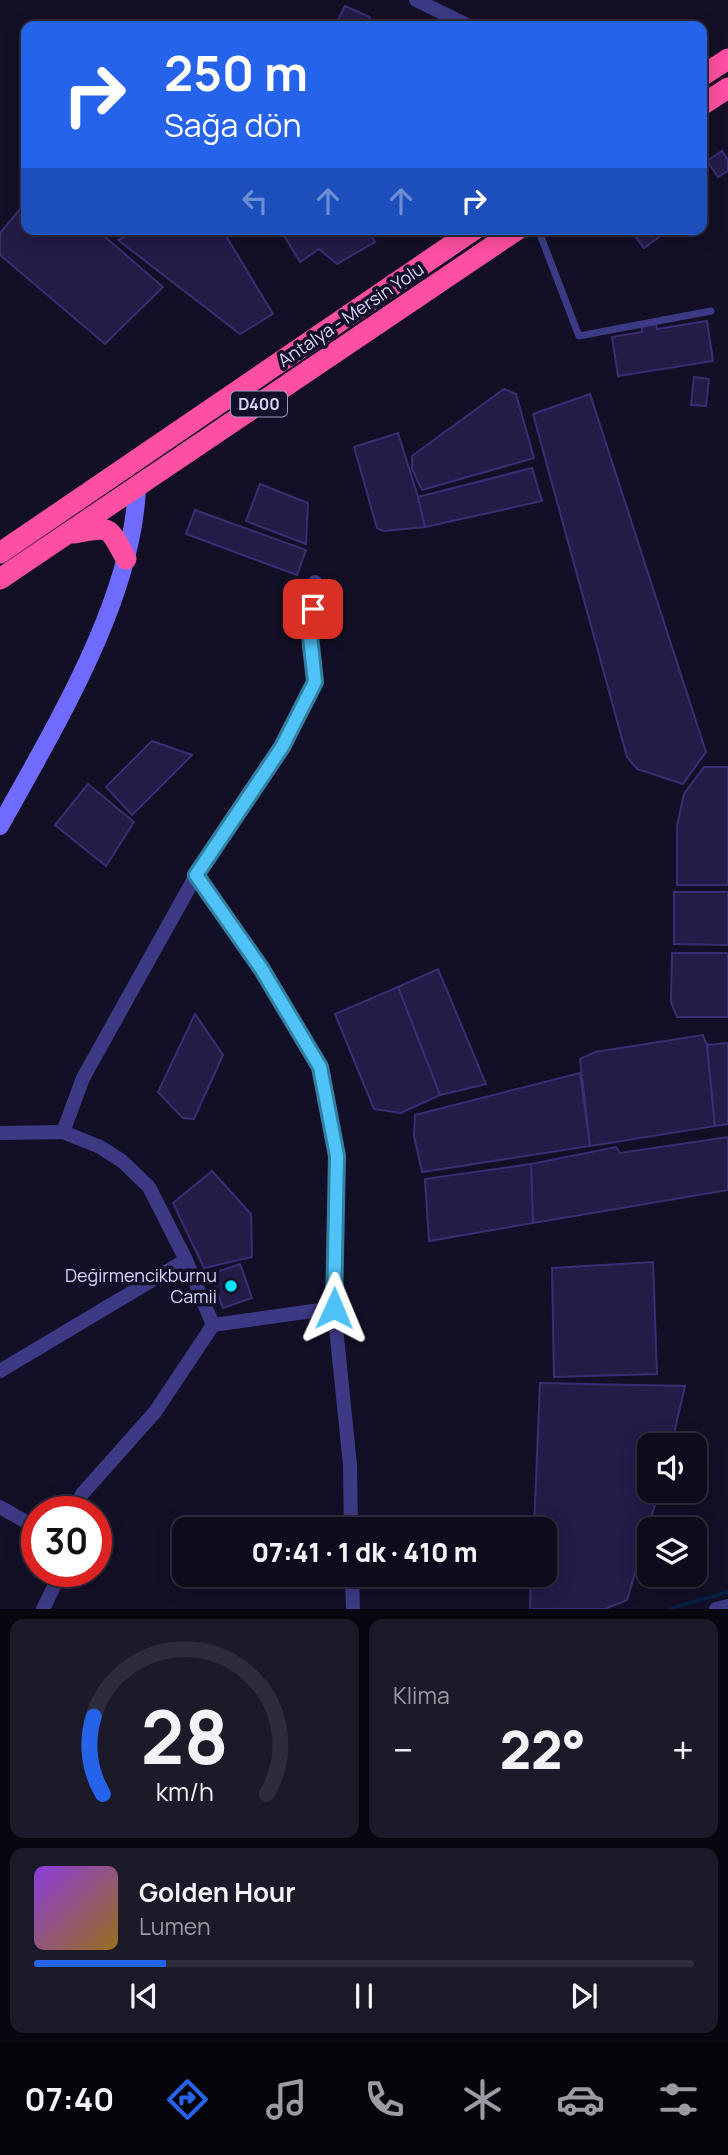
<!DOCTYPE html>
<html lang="tr">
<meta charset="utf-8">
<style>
:root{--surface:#0e0b1c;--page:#1c1929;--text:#f1f3f6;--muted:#9b9ba3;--line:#2e2b3b;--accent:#2563eb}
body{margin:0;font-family:Manrope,sans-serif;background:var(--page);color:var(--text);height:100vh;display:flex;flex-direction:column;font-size:26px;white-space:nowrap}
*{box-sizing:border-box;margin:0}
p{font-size:23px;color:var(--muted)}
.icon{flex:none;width:38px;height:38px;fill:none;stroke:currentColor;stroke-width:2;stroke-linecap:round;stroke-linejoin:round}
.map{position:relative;height:1609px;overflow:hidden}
.details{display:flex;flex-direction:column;gap:10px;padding:10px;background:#08060f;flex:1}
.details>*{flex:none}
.guide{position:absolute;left:21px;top:21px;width:686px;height:214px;border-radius:14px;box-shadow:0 4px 18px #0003,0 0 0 2px var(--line);background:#2563eb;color:#fff;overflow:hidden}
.buttons{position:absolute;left:637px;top:1433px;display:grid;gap:14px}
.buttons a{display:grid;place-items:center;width:70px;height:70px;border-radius:14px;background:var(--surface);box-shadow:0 4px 18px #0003,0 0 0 2px var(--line);font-size:35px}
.speed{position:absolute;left:21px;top:1496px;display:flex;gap:14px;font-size:35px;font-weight:700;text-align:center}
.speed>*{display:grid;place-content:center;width:91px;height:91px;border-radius:50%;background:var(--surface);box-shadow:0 4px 18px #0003,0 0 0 2px var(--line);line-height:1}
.speed .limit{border:10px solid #d22;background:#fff;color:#111}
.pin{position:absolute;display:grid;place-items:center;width:60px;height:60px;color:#fff;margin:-30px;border-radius:14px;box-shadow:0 4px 10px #0006}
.me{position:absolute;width:77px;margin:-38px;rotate:1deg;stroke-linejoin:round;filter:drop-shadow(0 0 5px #0008)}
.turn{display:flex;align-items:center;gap:24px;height:147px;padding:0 28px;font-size:32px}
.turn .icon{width:91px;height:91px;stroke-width:2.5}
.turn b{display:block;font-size:49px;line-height:60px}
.lanes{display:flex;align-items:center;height:66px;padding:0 28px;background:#0003;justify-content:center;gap:35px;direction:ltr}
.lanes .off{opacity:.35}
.big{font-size:52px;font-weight:800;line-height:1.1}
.details .widget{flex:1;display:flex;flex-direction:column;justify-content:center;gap:10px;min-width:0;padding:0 24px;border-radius:14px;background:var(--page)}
.details .dial{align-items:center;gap:0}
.dial svg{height:182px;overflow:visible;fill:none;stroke:var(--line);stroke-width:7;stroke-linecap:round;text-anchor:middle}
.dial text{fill:var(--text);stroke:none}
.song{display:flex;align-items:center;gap:21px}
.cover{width:84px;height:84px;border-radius:10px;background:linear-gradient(135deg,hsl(270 70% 55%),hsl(40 70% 35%))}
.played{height:7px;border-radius:4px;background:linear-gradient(90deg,var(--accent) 20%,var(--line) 20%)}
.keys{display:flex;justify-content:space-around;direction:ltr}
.heat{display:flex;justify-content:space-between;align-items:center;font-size:38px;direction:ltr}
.details .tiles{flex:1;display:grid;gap:10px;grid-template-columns:1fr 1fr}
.widget:last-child{grid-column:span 2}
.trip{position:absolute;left:172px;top:1517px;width:385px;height:70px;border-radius:14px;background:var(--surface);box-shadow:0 4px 18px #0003,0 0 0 2px var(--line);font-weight:800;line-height:70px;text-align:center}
.menu{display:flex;height:112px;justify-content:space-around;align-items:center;background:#06040b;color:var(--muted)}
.menu .icon{width:49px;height:49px}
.menu .selected{color:var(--accent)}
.menu b{font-size:32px;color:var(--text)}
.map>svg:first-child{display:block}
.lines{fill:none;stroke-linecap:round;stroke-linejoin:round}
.stream{stroke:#0a1f44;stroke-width:3.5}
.building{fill:#241b47;stroke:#3b2d73;stroke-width:2}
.lane{stroke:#3d3a85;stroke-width:7}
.street{stroke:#3d3a85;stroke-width:14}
.secondary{stroke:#6f6bff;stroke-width:18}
.highway{stroke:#ff4fa3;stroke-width:21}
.route-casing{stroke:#337fa1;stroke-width:18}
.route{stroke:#4fc3f7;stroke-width:12}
.poi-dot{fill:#00e5ff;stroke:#130f26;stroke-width:2.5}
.labels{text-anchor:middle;stroke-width:7;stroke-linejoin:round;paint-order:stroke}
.shield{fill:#130f26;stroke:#9e99be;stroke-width:2}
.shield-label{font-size:16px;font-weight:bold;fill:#d9d4ff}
.street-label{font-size:18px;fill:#d9d4ff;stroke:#130f26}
.poi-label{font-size:18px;fill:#d9d4ff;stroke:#130f26;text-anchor:end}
</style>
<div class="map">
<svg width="728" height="1609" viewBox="0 0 728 1609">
<rect width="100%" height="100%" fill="#130f26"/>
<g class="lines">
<!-- stream -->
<path class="stream" d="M669,1609L728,1592"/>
</g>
<!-- building -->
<g class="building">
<path d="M345,6L370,17L366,26H335Z"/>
<path d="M722,151L728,160V171L718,177L707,161Z"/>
<path d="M26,202V229H96L163,287L105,344L0,255V233Z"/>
<path d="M140,229H222L273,314L240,334L118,240Z"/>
<path d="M280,229H368L375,242L337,264L319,249L300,262Z"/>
<path d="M630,229H670L644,248Z"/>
<path d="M707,321L713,361L618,376L612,337L642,332V326L656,324L657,329Z"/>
<path d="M694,377L709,379L706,406L691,405Z"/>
<path d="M504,389L516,394L534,458L422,490L412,469V456Z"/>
<path d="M590,394L706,752L683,784L637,769L627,757L533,414Z"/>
<path d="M398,433L418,497L425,527L383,531L377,528L354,447Z"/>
<path d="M532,468L542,501L425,527L418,497Z"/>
<path d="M260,484L308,503L306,544L246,521Z"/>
<path d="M195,510L306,550L297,575L186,534Z"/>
<path d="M152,741L192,755L132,815L106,787Z"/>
<path d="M704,767H728V885H677V826L684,794Z"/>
<path d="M88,784L134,822L106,866L55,825Z"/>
<path d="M674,892H728V945L674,944Z"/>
<path d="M672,953H728V1017H677L671,1002Z"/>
<path d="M438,969L486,1084L440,1095L398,987Z"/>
<path d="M398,987L440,1095L401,1113L374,1109L335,1014Z"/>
<path d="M195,1014L223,1055L194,1119L183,1118L158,1092Z"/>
<path d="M703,1035L707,1045L715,1126L590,1146L580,1059L595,1052Z"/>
<path d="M728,1043V1124L715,1126L707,1045Z"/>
<path d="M580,1073L590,1146L422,1172L414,1136L415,1115Z"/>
<path d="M728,1137V1190L533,1223L531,1164L616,1147L620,1153Z"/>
<path d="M531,1164L533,1223L429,1241L425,1179Z"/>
<path d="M212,1171L251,1214L252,1257L204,1268L173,1203Z"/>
<path d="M653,1262L657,1374L554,1377L552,1268Z"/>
<path d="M240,1264L252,1298L223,1308L211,1274Z"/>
<path d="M540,1383L685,1386L671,1446H649V1491H659L627,1600L605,1609H530L531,1575H544V1530H534Z"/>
</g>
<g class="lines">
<!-- lane -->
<g class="lane">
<path d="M538,229L579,336L711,311"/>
<path d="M620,229H625"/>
</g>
<!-- street -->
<g class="street">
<path d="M416,0L469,26"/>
<path d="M196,875L261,968L320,1067L337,1156L334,1308L350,1465L351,1530"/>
<path d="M63,1132L83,1078L204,861L282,746L315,682L310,636L315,582"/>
<path d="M0,1133L63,1132L100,1147L122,1161L149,1187L186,1260L213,1325"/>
<path d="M0,1371L186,1260"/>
<path d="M0,1507L37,1528"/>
<path d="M74,1512L82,1494L155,1412L213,1325L334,1308"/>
<path d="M352,1575L353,1609"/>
<path d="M43,1609L61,1572"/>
<path d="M716,1609L728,1606"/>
</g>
<!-- secondary -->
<path class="secondary" d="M0,826C54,728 133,600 137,487"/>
<!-- highway -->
<g class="highway">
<path d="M702,76L728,59"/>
<path d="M702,105L728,88"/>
<path d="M74,533C111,526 108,525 126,559"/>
<path d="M0,553L475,229"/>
<path d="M0,579L518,229"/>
</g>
</g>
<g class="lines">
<defs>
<path id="route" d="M313,609L310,636L315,682L282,747L196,875L261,968L320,1067L337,1156L334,1308"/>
</defs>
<!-- route casing -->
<use href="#route" class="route-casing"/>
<!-- route -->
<use href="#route" class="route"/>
</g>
<!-- markers -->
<circle class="poi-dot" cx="231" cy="1286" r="7"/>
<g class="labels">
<!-- shield labels -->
<rect class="shield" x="231" y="391.5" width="56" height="25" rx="5"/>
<g class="shield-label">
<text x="259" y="410">D400</text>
</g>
<!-- street labels -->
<g class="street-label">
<text transform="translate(351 315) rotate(-34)" y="6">Antalya - Mersin Yolu</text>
</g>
<!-- poi labels -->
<g class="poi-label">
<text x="217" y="1282">Değirmencikburnu<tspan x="217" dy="21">Camii</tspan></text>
</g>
</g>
</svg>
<div class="buttons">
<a><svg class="icon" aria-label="sound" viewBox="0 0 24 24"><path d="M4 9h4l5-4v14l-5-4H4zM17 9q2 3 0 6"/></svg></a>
<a><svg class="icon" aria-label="layers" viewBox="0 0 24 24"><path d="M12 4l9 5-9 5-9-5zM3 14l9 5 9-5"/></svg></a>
</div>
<div class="speed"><div class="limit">30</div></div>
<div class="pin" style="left:313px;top:609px;background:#d93025"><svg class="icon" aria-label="arrive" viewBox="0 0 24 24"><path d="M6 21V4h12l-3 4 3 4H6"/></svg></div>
<svg class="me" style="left:334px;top:1308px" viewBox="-20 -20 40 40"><path d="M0-17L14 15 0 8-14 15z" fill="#4fc3f7" stroke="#fff" stroke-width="4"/></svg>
<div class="trip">07:41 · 1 dk · 410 m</div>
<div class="guide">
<div class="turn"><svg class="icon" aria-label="right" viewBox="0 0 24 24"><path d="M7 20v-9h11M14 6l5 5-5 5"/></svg><div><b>250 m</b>Sağa dön</div></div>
<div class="lanes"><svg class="icon off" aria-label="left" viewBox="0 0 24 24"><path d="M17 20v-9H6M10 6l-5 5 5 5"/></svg><svg class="icon off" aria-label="ahead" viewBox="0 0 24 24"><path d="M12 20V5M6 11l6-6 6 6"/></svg><svg class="icon off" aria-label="ahead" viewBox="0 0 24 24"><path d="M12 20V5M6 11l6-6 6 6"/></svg><svg class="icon" aria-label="right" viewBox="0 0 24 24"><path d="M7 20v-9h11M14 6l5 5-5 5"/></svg></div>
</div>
</div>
<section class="details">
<div class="tiles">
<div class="widget dial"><svg viewBox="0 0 100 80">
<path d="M14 69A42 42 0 1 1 86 69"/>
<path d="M14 69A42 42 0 0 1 10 35" stroke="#2563eb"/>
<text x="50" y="56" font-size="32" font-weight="700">28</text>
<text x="50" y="72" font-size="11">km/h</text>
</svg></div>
<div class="widget"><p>Klima</p>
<div class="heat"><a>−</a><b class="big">22°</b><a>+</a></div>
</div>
<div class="widget">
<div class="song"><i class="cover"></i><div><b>Golden Hour</b><p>Lumen</p></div></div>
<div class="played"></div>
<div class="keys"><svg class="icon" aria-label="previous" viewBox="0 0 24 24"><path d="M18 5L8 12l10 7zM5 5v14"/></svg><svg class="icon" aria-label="pause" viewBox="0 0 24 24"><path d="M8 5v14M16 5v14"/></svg><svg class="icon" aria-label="next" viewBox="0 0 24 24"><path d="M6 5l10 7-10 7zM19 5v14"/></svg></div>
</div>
</div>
</section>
<nav class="menu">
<b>07:40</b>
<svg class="icon selected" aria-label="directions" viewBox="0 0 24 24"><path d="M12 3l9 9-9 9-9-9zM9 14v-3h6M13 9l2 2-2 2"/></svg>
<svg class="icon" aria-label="music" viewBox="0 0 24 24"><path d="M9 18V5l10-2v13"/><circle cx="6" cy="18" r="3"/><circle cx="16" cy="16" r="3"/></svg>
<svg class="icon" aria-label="phone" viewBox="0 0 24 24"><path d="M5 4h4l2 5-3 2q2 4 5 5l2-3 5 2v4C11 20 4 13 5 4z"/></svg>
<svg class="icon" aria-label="climate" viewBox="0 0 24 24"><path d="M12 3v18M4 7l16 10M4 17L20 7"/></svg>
<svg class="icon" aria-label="car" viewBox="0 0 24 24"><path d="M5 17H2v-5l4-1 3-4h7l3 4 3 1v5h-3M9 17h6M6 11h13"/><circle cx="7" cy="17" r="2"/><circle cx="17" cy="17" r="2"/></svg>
<svg class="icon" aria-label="filters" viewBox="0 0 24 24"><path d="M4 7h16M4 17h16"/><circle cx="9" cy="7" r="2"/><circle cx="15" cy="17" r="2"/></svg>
</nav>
